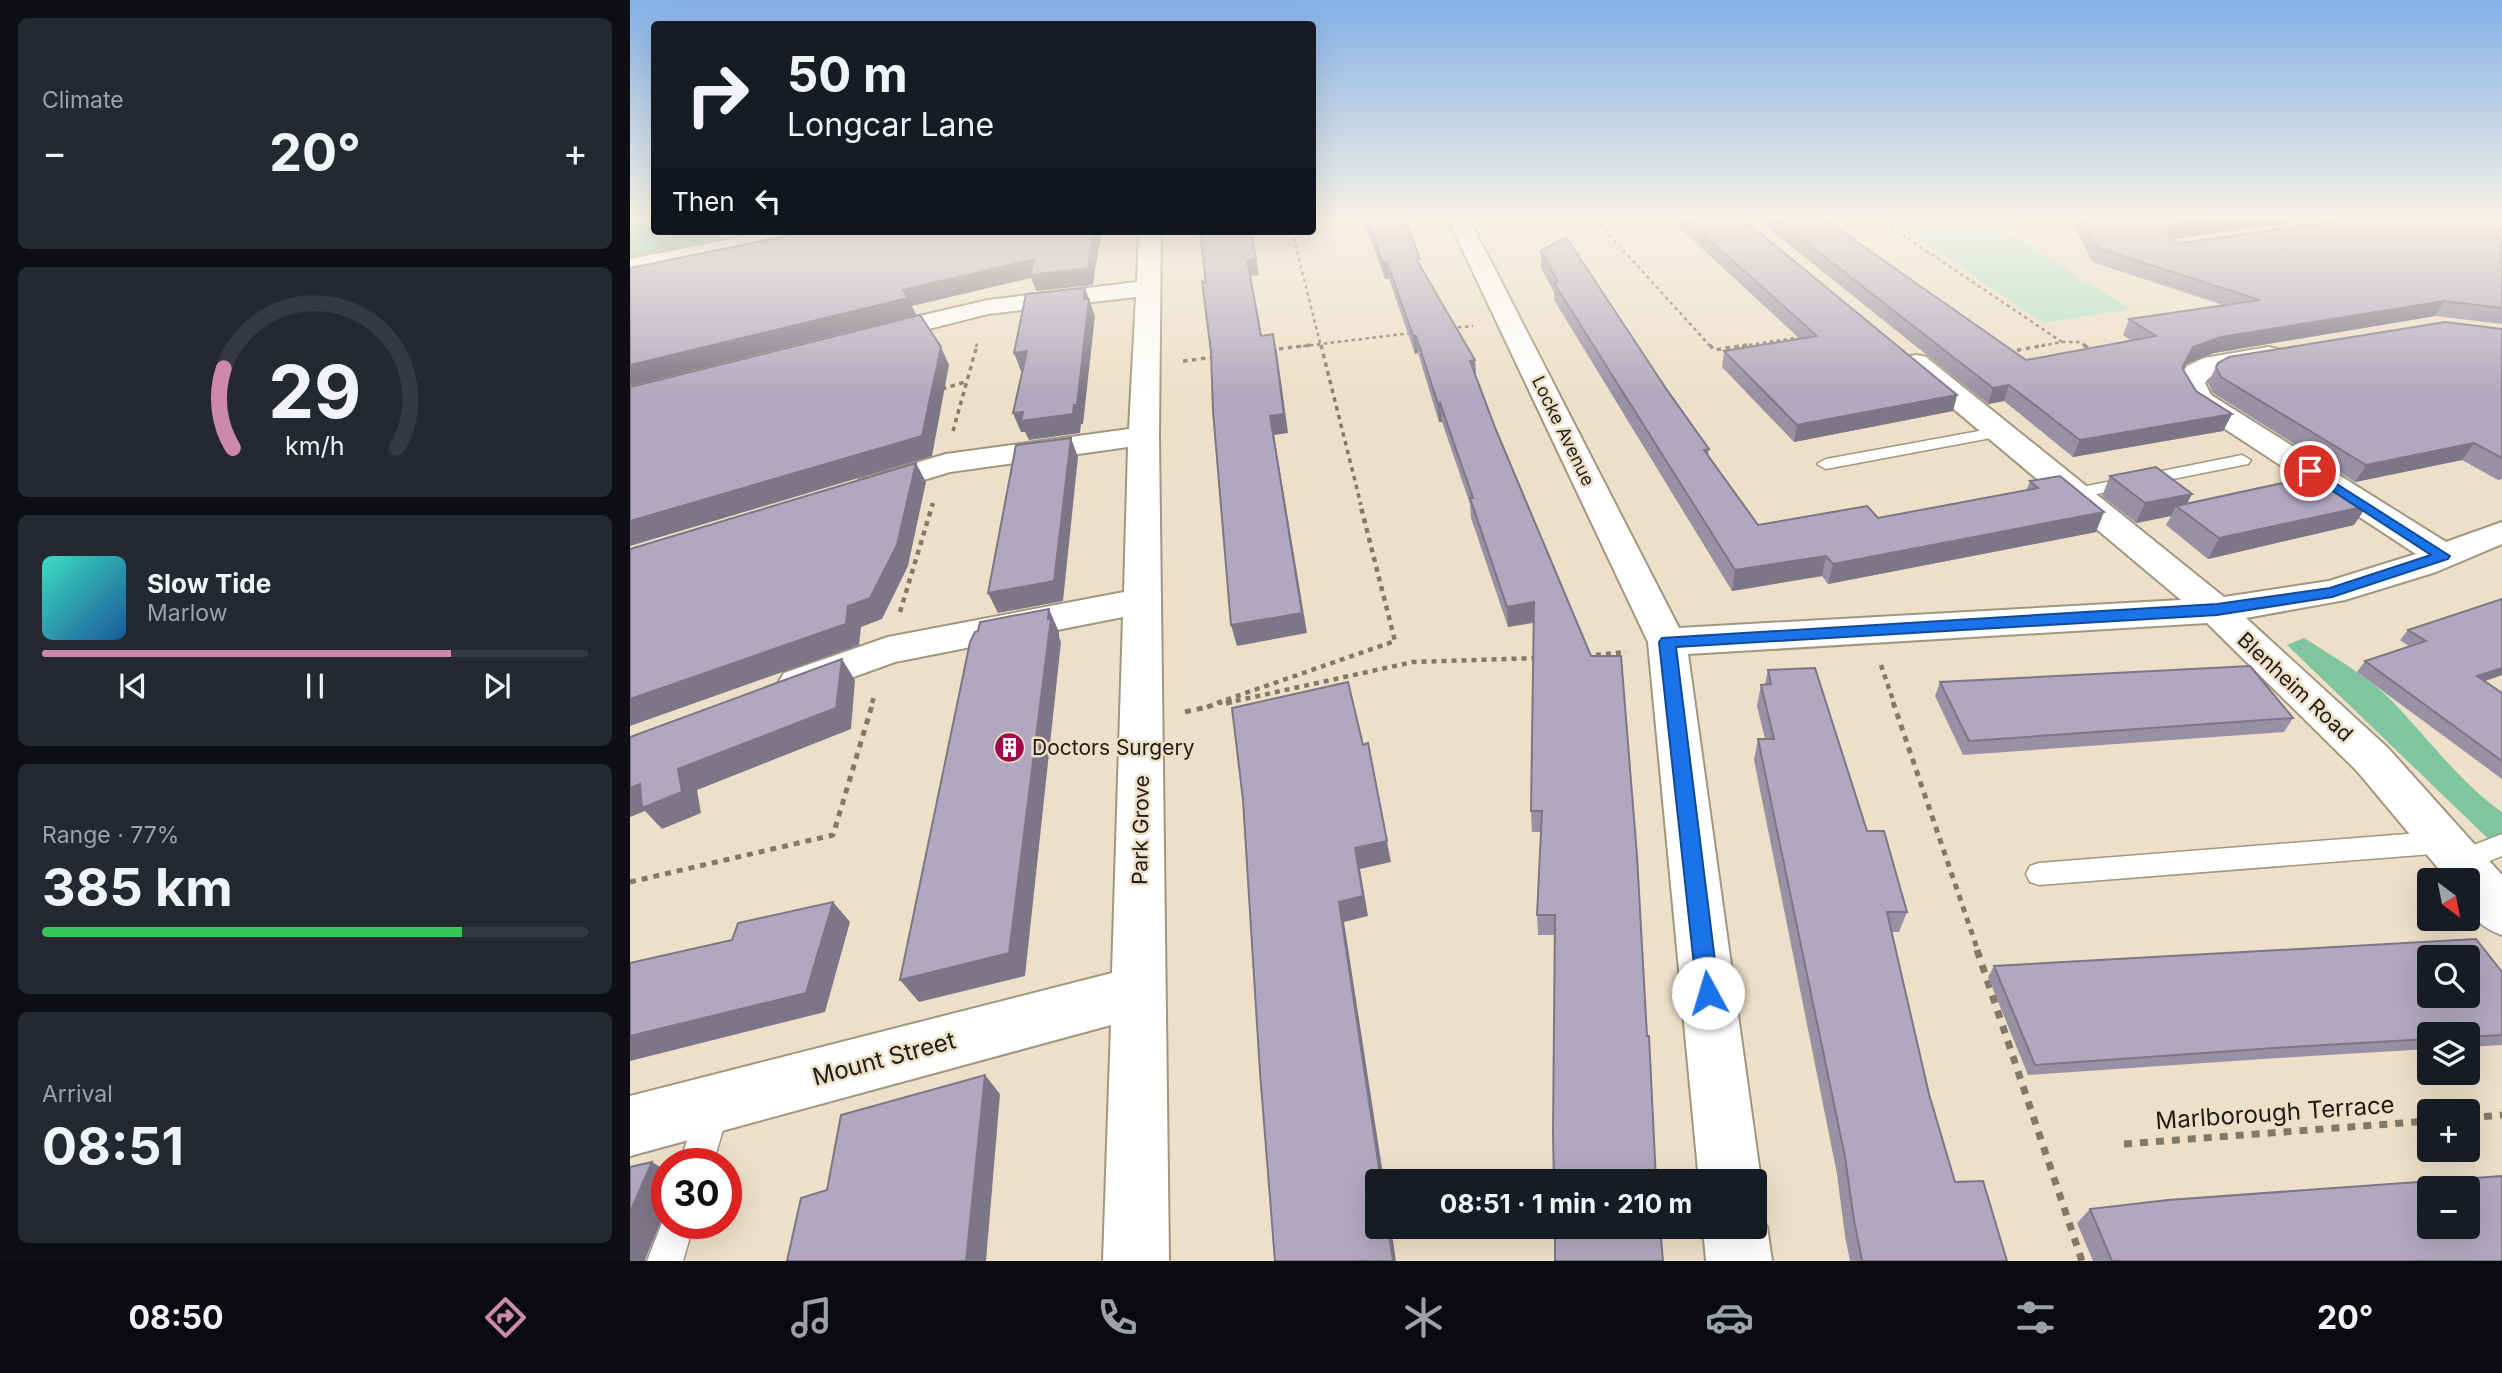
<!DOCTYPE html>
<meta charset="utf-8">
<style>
:root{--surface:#171b24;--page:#242831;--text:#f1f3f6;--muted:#9ea1a6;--line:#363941;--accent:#cd89a9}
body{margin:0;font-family:Inter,sans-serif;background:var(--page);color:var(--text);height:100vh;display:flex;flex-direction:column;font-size:26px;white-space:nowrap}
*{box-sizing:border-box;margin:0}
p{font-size:23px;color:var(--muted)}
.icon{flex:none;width:38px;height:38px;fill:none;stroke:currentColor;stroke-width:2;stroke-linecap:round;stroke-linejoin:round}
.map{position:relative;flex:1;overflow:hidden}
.details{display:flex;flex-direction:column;gap:18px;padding:18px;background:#0d0f14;width:630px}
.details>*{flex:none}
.banner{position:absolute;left:21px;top:21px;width:665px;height:214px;border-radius:7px;box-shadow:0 7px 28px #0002;background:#171b24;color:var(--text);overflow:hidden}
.needle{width:46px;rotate:148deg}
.fabs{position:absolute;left:1787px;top:868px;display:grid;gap:14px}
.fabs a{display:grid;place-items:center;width:63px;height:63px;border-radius:7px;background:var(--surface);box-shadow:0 7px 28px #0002;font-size:35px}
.speed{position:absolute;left:21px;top:1148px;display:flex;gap:14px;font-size:35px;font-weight:700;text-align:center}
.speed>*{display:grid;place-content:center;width:91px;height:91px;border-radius:50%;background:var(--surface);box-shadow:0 7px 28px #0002;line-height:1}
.speed .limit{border:10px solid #d22;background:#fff;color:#111}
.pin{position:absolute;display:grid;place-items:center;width:60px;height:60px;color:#fff;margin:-30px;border:4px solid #fff;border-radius:50%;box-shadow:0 2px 7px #0007}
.me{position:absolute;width:77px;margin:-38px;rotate:354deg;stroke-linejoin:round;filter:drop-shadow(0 0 5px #0008)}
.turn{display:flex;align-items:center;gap:24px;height:147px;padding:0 21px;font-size:32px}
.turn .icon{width:91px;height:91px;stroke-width:2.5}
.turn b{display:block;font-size:49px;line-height:60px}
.then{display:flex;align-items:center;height:66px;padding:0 21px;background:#0003;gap:14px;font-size:26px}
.big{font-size:52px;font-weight:700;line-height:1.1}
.details .tile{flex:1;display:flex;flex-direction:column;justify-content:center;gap:10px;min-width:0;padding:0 24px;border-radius:10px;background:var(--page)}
.details .dial{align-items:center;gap:0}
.dial svg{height:182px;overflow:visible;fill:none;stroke:var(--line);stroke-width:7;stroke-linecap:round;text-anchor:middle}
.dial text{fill:var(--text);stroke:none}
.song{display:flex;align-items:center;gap:21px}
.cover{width:84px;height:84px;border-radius:10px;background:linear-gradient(135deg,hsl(170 70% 55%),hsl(210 70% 35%))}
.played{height:7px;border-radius:4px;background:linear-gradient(90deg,var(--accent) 75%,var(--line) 75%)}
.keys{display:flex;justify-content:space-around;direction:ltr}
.heat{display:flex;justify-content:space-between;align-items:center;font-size:38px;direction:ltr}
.charge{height:10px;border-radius:5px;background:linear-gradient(90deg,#34c759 77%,var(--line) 0)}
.trip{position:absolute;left:735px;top:1169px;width:402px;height:70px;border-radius:7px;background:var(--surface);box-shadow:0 7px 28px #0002;font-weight:700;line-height:70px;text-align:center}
.tabs{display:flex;height:112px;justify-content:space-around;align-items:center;background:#090b0e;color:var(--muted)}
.tabs .icon{width:49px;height:49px}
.tabs .selected{color:var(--accent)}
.tabs b{font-size:32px;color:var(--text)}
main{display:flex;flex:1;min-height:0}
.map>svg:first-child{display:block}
.green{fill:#b1e2c6}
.forest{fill:#7fc59f}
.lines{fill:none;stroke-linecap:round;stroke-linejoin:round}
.lane-casing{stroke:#a2967f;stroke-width:3}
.street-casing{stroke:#a2967f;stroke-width:4}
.highway-casing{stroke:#a2967f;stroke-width:4}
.path-far4{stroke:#827a69;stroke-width:2.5;stroke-dasharray:3.5 3.5;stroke-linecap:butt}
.path-far3{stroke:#827a69;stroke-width:3.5;stroke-dasharray:4.5 4.5;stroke-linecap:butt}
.path-far2{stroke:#827a69;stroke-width:4.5;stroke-dasharray:5 5;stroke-linecap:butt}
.path-far1{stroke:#827a69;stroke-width:5;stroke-dasharray:6 6;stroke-linecap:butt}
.path{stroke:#827a69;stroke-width:7;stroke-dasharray:8 8;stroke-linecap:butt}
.lane{fill:#fff;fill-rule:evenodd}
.street{fill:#fff;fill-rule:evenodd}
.highway{fill:#fff;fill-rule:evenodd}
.wall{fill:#9890a4}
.shaded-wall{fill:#7c7686}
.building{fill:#b1a8bf;stroke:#7c7686;stroke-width:2;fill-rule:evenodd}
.route{fill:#1a73e8;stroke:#114b97;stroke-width:2}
.labels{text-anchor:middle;stroke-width:5;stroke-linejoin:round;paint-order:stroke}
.far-street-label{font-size:18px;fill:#201c13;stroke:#eee0c8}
.street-label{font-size:21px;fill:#201c13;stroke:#eee0c8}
.poi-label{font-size:21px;fill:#201c13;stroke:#eee0c8;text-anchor:start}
.near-street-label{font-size:24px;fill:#201c13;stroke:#eee0c8}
</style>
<main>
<section class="details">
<div class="tile"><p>Climate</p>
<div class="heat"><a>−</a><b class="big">20°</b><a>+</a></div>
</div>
<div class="tile dial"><svg viewBox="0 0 100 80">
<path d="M14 69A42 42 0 1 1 86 69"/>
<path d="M14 69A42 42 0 0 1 10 34" stroke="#cd89a9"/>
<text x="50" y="56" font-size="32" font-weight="700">29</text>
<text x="50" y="72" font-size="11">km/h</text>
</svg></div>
<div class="tile">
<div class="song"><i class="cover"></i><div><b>Slow Tide</b><p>Marlow</p></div></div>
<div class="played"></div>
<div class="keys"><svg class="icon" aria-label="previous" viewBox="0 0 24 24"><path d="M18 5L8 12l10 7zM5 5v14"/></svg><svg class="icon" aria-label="pause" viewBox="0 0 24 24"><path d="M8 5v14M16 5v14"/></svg><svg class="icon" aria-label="next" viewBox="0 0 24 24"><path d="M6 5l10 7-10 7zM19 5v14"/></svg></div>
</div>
<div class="tile"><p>Range · 77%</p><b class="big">385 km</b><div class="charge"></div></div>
<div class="tile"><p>Arrival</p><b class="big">08:51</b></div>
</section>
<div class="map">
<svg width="1872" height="1261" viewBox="0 0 1872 1261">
<rect width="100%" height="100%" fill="#eee0c8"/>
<!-- green -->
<path class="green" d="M1258,219H1406L1408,221L1367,226L1501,309L1414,323Z"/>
<!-- forest -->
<g class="forest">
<path d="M0,219H24V231H94L91,240L0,258Z"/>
<path d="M1674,638C1704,657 1736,675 1762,701C1798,738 1829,782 1872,812V852L1657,645Z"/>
</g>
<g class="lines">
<defs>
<g id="lane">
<path d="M1371,427L1379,432L1377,435L1196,469L1187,464L1196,459Z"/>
<path d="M1612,455L1621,460L1618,464L1447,498L1438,493L1447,488Z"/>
<path d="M1815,831L1824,834L1828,842L1824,850L1815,853L1409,885L1400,882L1396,874L1400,866L1409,863Z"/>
<path d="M1872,834V856L1832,872L1823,869L1819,861L1823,853Z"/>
<path d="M83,1093L94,1098L99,1109L83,1164H49L72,1098Z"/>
<path d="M37,1210V1223H64L53,1261H17Z"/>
</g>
<g id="street">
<path d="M818,219H839L1049,628L1551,600L1276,369L1272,363L1276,357L1286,355L1296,357L1594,597L1699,581L1786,554L1560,406L1547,383L1557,366L1574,358L1638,347L1648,349L1651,355L1648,361C1629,365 1584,366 1575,383L1581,395L1816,542L1872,522V544L1806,572L1715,600L1616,618L1758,748L1872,875V935C1842,924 1838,910 1838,880H1818L1727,771L1577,623L1058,654L1131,1181L1125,1194V1181H1069L1018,642Z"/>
<path d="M509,231H531L529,436L539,1261H473L481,1025L0,1156V1096L482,973L493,617L265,662L168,697L154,693L148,683L154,673L258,637L494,592L498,447L320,472L241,496L230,493L225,486L230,479L316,454L499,429L506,297L358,314L243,343L234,341L230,335L234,329L358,300L507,282Z"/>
<path d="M1125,1204L1137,1227L1142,1261H1076L1073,1227H1125Z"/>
</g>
<path id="highway" d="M140,231H184L181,236L173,238L0,273V259Z"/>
</defs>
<!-- lane casing -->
<use href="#lane" class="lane-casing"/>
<!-- street casing -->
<use href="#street" class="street-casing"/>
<!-- highway casing -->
<use href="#highway" class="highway-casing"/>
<!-- path-far4 -->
<g class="path-far4">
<path d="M965,219L1081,347"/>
<path d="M1249,219L1432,342L1406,347"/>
<path d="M662,231L691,347"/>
<path d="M821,328L843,326"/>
<path d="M1432,342H1450L1457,347"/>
<path d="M346,347L348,341"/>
<path d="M666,347L781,333"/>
<path d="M1105,347L1172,337"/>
</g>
<!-- path-far3 -->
<g class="path-far3">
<path d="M691,345L731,505"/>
<path d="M1080,345L1084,350L1117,345"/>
<path d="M1454,345L1463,351"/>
<path d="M640,350L681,345"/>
<path d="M1378,352L1415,345"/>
<path d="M553,361L586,357"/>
<path d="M312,389L335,382"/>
<path d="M323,431L347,345"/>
</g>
<!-- path-far2 -->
<g class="path-far2">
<path d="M270,612L303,503"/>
<path d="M956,656L996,652"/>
<path d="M1251,665L1264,703"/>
<path d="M242,703L245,694"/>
<path d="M587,703L765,641L730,503"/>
<path d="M596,703L783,662L909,658"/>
</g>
<!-- path-far1 -->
<g class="path-far1">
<path d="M1263,702L1348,951"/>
<path d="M596,703L602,702"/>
<path d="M577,707L592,702"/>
<path d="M555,712L577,707"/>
<path d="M0,882L203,835L243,702"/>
</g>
<!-- path -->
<g class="path">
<path d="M1347,950L1452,1261"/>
<path d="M1838,1118L1872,1115"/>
<path d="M1494,1144L1799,1121"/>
</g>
<!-- lane -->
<use href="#lane" class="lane"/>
<!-- street -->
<use href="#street" class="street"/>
<!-- highway -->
<use href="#highway" class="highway"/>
</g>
<!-- wall -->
<g class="wall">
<path d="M733,219H775L791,269L845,360L846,377L1017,1036L1026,1181L925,935H908L907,915L911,832H902L901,811L904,623L878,627L841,518L840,504L812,422H809L788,353L785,354L759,279H755Z"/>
<path d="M1040,219H1113L1327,395L1323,411L1164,442L1092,367L1094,351L1170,339Z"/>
<path d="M1127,219H1201L1202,220L1201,224L1396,360L1502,341L1493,335L1499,319L1593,305L1462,262L1443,224L1444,219H1686L1541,240L1542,241L1551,243L1872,219V324L1805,316L1584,353L1556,364L1553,369L1566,391L1602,414L1593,431L1443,457L1374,401L1358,404Z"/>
<path d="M911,251L1037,390L1079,449L1078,457L1128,525L1248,518L1396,491L1400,481L1466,532L1198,584L1192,576L1102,591L924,300V292L911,268Z"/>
<path d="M1872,329V479L1868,480L1832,460L1725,482L1583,393L1578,383L1586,367Z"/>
<path d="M1480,476L1562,494L1557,503L1724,525L1578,559L1536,525L1541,516L1506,523L1472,496Z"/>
<path d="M1778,630L1872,675L1854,681L1872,693V779L1727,672L1735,661L1780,647L1770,640Z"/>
<path d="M1138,670L1237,831L1277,912L1269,932H1262L1299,1094L1325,1182L1377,1261H1220L1215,1236L1207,1174L1124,760L1128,739H1135L1127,706L1131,685L1135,684Z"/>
<path d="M1310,682L1663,718L1654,732L1333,755L1305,696Z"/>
<path d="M1364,966L1872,972V1045L1838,1047V1034H1799V1049L1633,1059L1398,1075L1358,977Z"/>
<path d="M1460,1209L1872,1261H1463L1447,1223Z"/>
</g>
<!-- shaded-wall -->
<g class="shaded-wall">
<path d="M1587,219H1686L1544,238L1535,242L1540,227L1550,224Z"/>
<path d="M464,231H473L468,251L463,285L406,291L401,278L282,306L286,315L0,386V365L273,290Z"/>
<path d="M621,231L629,275L621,276L635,354L617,260Z"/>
<path d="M757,262L759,279H755L753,263Z"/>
<path d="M455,288L465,316L453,424H451L450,433L399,440L395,432H391L383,413L444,405Z"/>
<path d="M1814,301L1805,316L1584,353L1556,364L1545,384L1552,368L1563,347L1591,337Z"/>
<path d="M643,334L647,352L658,433L644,435L677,633L607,646L601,625L640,416Z"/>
<path d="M783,336H786L788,353L785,354Z"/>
<path d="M311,347L319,365L302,456L0,546V521Z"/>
<path d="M397,351L404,370L391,371L384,353Z"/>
<path d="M845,360L846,379L840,361Z"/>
<path d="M1379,385L1374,401L1358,404L1363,388Z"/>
<path d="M1327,395L1323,411L1164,442L1167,425Z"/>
<path d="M810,403L812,422H809L808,404Z"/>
<path d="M1602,414L1593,431L1443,457L1450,440Z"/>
<path d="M441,438L448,457L433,601L368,613L358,593Z"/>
<path d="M1844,443L1832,460L1725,482L1736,465Z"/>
<path d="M286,463L296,482L278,566L252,619L231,627L229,645L0,726V699L218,606Z"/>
<path d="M1562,494L1553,511L1546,506L1541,516L1506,523L1515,503Z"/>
<path d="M1737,506L1724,525L1578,559L1589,538Z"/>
<path d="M1474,512L1466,532L1198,584L1203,564Z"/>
<path d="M1196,556L1192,576L1102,591L1105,570Z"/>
<path d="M904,602V622L878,627L877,607Z"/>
<path d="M419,609L429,632V637L431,642L395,976L289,1002L270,980L418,619Z"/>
<path d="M212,659L225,680L221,729L67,790L71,813L32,829L15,811L0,817V788L48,769Z"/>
<path d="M1872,668V675L1838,687L1847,676Z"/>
<path d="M738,743L761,862L730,869L738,916L714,922L754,1181H751L709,902L725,848Z"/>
<path d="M203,902L220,922L195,1012L0,1061V1036Z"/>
<path d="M355,1075L370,1094L356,1261H336Z"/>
<path d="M22,1162L37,1171V1207L15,1260L16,1261H0V1212Z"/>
<path d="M758,1227H761L766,1261H763Z"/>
</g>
<!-- building -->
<g class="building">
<path d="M737,219H775L790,259H786L845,360L840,361L866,430L961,656H991L1007,856L1017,1036H1019L1026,1181H924L923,1135L925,915H907L912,811H901L904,602L877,607L840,498H843L810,403L808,404L786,336H783L757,262L753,263Z"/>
<path d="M1056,219H1113L1327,395L1167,425L1094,351L1187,336Z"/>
<path d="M1146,219H1201L1202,220L1197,221L1396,360L1526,336L1499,319L1630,300L1467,248L1452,219H1587L1550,224L1540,227L1537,235L1542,241L1551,243L1701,222L1743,219H1872V308L1814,301L1591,337L1563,347L1552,368L1566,391L1602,414L1450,440L1379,385L1363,388Z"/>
<path d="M181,231H464L458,268L400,275L404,259L273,290L278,298L0,365V268Z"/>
<path d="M570,231H621L626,259L617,260L631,336L643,334L654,414L640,416L672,613L601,625L583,411L581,352L572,281L576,283Z"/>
<path d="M936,237L1037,390L1079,449L1074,450L1128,525L1237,506L1248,518L1408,488L1400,481L1430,476L1474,512L1203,564L1196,556L1105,570L924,283L928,282L911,251Z"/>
<path d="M455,288L454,299H459L447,405H444L443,414L391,421L393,412L383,413L397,351L384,353L396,294Z"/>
<path d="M290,315L311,347L292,436L0,521V387Z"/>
<path d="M1815,322L1872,329V458L1844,443L1736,465L1591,377L1586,367L1588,363L1599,357Z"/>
<path d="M441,438L424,581L358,593L386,445Z"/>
<path d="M286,463L267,545L240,598L218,606L216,624L0,699V549Z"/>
<path d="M1526,467L1562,494L1515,503L1480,476Z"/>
<path d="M1690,475L1737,506L1589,538L1546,506Z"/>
<path d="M1872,599V668L1847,676L1872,693V761L1735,661L1796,641L1778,630Z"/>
<path d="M419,609L418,619L421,618L379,953L270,980L340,642L345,632L348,631L350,622Z"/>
<path d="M212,659L206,708L48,769L52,792L12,808L10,784L0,788V737Z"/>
<path d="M1620,666L1663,718L1339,741L1310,682Z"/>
<path d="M1185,668L1237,831H1254L1277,912H1257L1299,1094L1325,1182L1353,1181L1377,1261H1232L1224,1220L1215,1157L1128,739H1144L1131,685L1141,684L1138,670Z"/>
<path d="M718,682L733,745L738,743L757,841L725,848L733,896L709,902L751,1181H747V1227H758L763,1261H645L630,1072L613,800L602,708Z"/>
<path d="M203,902L176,993L0,1036V963L102,940L108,923Z"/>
<path d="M1846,939L1872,972V1035L1838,1037V1034H1799V1039L1644,1048L1405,1065L1364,966ZM1799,957H1838V996H1799Z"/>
<path d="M355,1075L336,1261H157L171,1198L197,1190L211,1115Z"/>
<path d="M22,1162L0,1212V1167Z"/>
<path d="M1872,1176V1261H1482L1460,1209L1538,1200ZM1799,1188H1838V1227H1799Z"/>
<path d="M925,1227H1030L1033,1261H925Z"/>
</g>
<!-- sky -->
<linearGradient id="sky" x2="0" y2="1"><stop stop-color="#83b0e6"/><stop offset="0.55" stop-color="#f7f1e6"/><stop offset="1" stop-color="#f7f1e6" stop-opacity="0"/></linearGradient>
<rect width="1872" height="396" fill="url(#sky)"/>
<!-- route -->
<path class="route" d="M1680,467L1820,556L1818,559L1702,597L1587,615L1046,647L1089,993L1086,1000L1078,1003L1070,1000L1067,993L1029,642L1032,638L1587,604L1700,588L1801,555L1675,473L1673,471Z"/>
<!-- icons -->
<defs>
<symbol id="building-disc" viewBox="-11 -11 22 22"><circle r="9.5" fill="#a1084b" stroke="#eee0c8"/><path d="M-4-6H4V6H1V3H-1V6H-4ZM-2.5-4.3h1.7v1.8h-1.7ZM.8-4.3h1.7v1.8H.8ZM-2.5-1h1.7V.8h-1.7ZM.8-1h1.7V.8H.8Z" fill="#fff"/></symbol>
</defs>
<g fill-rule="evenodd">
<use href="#building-disc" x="362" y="730" width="35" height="35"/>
</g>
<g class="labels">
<!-- far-street labels -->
<g class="far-street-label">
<text transform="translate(933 431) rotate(64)" y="6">Locke Avenue</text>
</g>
<!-- street labels -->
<g class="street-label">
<text transform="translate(1665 687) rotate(43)" y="7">Blenheim Road</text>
<text transform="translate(511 830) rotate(-89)" y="7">Park Grove</text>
</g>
<!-- poi labels -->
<g class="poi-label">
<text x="402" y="755">Doctors Surgery</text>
</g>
<!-- near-street labels -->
<g class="near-street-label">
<text transform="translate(254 1059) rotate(-15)" y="8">Mount Street</text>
<text transform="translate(1645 1113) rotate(-4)" y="8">Marlborough Terrace</text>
</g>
</g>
</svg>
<div class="fabs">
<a><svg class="needle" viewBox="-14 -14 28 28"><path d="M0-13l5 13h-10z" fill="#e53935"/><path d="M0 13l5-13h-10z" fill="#9ea1a6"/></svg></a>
<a><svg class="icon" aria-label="search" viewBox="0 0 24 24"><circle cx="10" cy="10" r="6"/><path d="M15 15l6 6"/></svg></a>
<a><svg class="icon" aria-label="layers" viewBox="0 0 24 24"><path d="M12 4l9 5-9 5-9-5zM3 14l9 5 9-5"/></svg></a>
<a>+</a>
<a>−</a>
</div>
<div class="speed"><div class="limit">30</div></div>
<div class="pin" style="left:1680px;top:471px;background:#d93025"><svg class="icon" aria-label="arrive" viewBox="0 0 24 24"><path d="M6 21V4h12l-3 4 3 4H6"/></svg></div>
<svg class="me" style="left:1078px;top:993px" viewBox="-20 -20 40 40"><circle r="19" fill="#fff"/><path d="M0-13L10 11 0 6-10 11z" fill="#1a73e8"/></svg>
<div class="trip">08:51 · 1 min · 210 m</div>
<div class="banner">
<div class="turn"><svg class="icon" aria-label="right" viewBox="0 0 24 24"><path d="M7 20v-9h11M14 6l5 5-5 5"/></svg><div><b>50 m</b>Longcar Lane</div></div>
<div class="then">Then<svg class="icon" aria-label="left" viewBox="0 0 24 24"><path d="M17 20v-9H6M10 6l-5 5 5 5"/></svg></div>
</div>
</div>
</main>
<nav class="tabs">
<b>08:50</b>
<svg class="icon selected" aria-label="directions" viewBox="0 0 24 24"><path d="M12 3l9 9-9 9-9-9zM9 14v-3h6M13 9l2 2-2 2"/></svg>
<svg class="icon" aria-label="music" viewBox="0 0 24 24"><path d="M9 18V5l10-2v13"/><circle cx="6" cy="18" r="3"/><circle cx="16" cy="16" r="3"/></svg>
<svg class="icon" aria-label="phone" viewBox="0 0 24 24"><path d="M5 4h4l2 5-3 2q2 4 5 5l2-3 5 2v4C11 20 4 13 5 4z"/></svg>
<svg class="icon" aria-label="climate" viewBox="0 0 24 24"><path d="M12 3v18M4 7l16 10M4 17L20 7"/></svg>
<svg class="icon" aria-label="car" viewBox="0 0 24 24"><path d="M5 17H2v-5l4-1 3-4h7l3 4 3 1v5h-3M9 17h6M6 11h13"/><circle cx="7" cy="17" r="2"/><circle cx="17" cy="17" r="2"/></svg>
<svg class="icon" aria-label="filters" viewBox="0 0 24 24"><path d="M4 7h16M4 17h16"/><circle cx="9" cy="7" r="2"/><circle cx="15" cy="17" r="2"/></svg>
<b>20°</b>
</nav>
